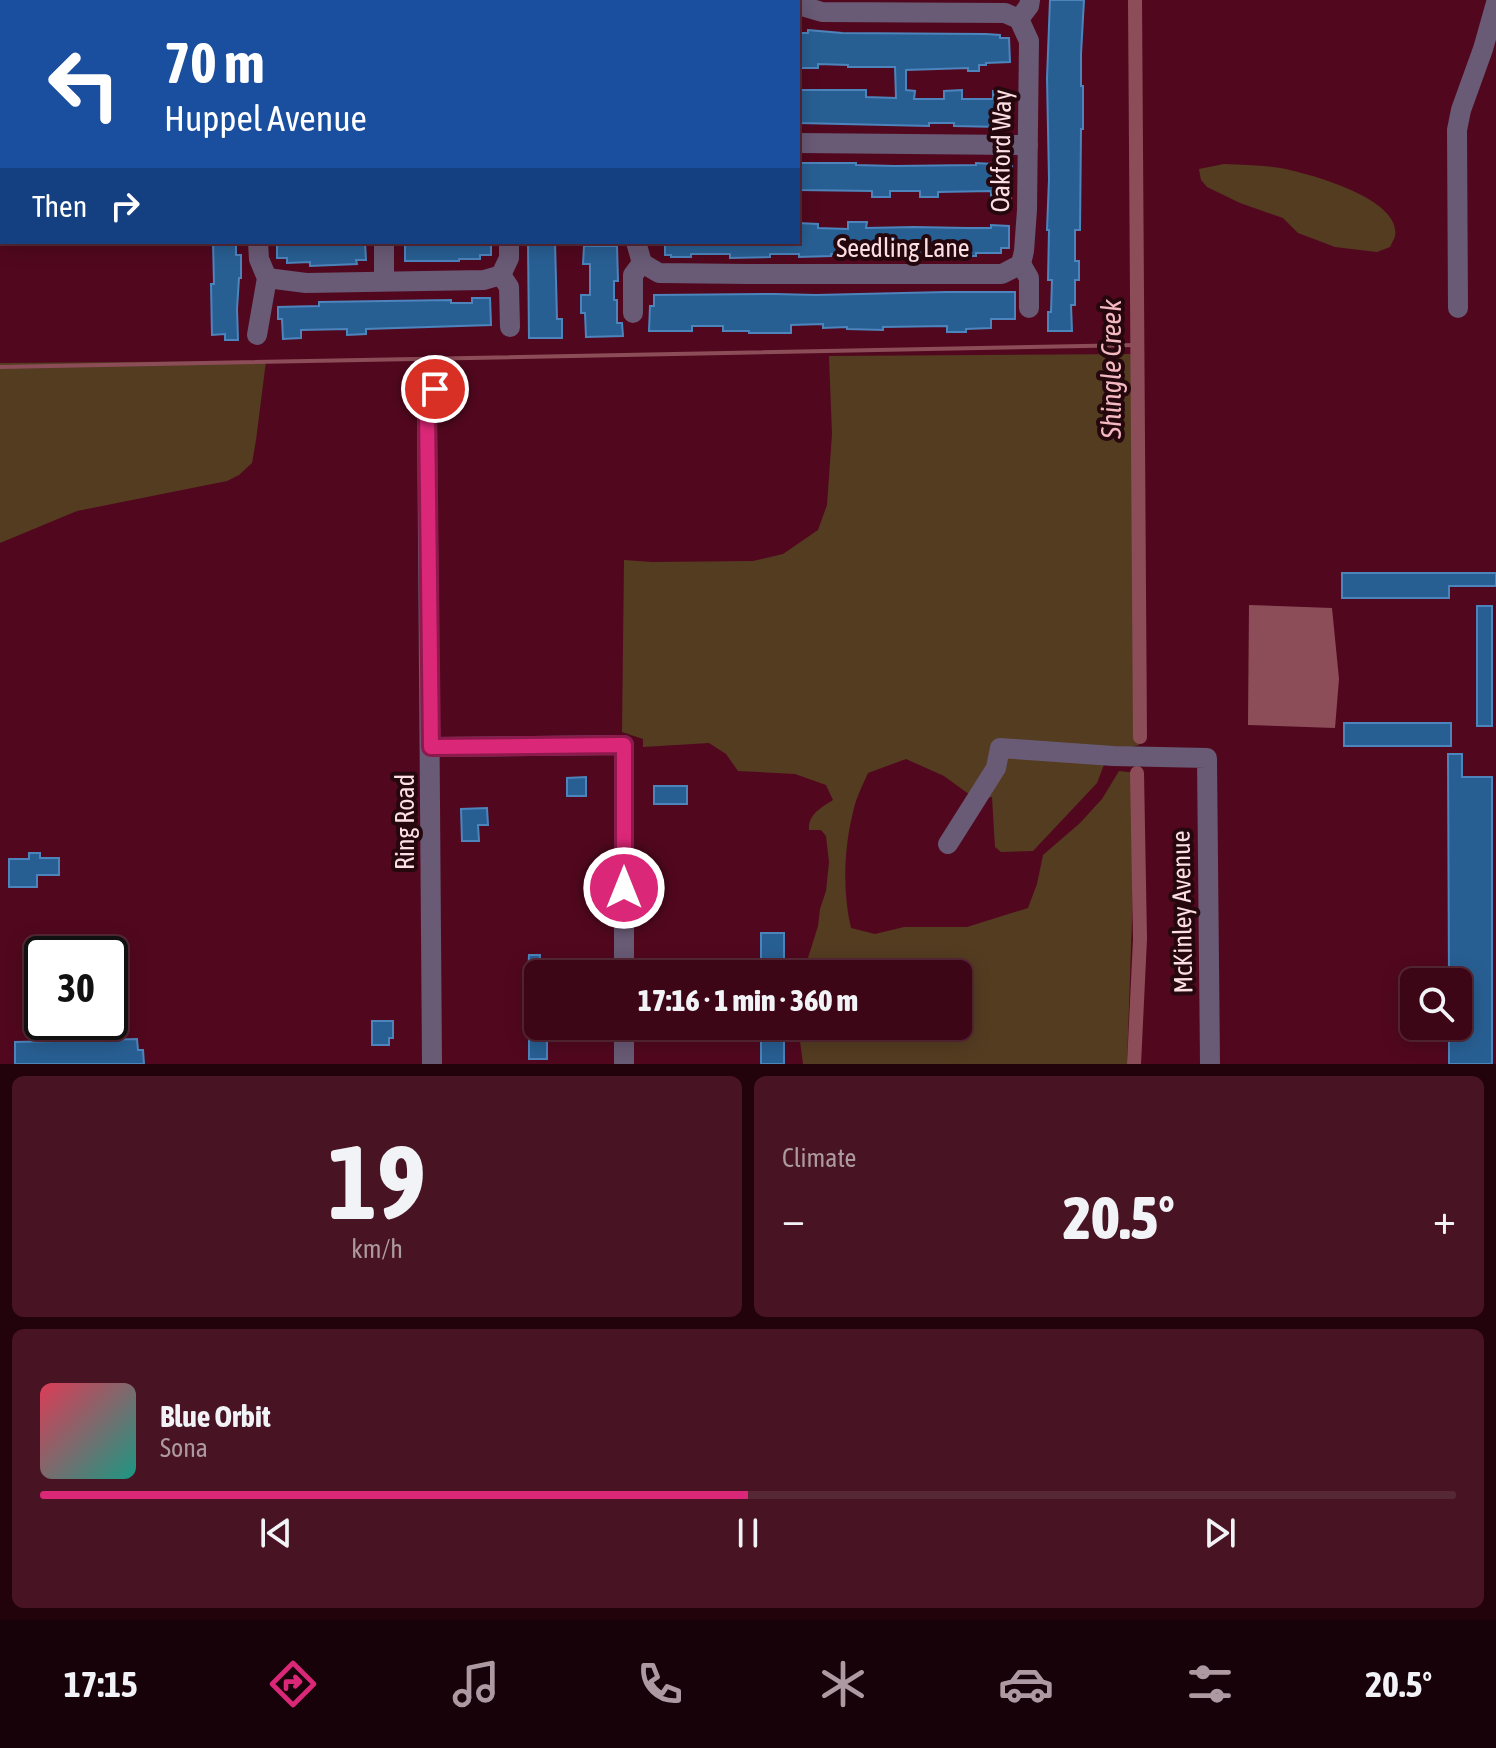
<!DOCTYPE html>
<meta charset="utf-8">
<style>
:root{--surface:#3d0616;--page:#481423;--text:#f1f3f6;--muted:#ad99a1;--line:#562735;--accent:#db2777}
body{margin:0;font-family:"Asap Condensed",sans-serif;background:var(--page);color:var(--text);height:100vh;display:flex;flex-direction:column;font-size:30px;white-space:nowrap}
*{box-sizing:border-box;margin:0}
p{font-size:26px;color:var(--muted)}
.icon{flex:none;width:44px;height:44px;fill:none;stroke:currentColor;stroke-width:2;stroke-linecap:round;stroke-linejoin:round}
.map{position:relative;height:1064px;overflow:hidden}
.sheet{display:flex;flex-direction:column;gap:12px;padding:12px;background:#22030c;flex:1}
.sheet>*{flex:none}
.top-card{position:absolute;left:0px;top:0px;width:800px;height:244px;box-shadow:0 4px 20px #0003,0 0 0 2px var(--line);background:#1a4fa0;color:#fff;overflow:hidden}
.controls{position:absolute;left:1400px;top:968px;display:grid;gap:16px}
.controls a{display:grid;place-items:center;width:72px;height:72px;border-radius:12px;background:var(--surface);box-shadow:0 4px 20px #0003,0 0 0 2px var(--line);font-size:40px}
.speed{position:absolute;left:24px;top:936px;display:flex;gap:16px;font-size:40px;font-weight:700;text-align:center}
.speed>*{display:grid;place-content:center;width:104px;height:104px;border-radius:50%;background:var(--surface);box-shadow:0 4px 20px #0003,0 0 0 2px var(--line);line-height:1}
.speed .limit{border:4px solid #111;border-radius:12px;background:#fff;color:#111}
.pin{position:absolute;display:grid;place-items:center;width:68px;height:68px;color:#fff;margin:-34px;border:4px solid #fff;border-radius:50%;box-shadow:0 2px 8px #0007}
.me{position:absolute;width:88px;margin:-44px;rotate:0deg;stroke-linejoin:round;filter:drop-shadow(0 0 6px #0008)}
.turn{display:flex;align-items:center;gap:28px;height:168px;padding:0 32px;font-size:36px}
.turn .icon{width:104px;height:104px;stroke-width:2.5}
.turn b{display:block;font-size:56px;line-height:68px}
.then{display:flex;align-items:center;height:76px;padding:0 32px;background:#0003;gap:16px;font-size:30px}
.big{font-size:60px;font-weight:800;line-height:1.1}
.sheet .tile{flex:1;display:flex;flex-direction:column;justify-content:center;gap:12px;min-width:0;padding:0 28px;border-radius:12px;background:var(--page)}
.sheet .dial{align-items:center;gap:0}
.dial b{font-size:104px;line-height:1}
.song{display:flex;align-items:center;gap:24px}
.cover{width:96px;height:96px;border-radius:12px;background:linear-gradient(135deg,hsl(350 70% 55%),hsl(170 70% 35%))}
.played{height:8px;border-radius:4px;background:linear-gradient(90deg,var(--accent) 50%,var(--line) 50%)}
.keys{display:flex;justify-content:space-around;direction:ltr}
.heat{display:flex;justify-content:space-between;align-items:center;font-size:44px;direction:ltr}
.sheet .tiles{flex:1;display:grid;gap:12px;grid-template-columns:1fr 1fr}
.tile:last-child{grid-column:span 2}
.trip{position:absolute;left:524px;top:960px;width:448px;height:80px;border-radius:12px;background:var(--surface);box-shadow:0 4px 20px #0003,0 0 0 2px var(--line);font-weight:800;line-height:80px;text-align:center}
.menu{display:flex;height:128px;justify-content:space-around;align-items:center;background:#180209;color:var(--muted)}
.menu .icon{width:56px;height:56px}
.menu .selected{color:var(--accent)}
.menu b{font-size:36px;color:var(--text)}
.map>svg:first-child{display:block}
.green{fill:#543c21}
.water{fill:#8d4d58}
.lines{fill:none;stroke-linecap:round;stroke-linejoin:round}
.stream{stroke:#8d4d58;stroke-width:4}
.canal{stroke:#8d4d58;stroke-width:14}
.building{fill:#285f93;stroke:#4d84bc;stroke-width:2}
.minor{stroke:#695a75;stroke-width:20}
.route-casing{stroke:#8e194d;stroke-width:20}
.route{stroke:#db2777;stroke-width:14}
.labels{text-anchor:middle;stroke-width:8;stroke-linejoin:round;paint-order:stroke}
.street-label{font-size:26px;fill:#fbdfe3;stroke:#25070e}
.water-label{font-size:28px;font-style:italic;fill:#f4b8c0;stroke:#25070e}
</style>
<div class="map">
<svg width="1496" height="1064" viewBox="0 0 1496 1064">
<rect width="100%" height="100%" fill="#51081e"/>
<!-- green -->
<g class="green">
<path d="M1224,164C1242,165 1262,165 1280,168C1307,173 1402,198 1395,236C1395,237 1390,247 1390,247L1377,252L1335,247L1298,233L1283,218L1240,203L1207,187L1201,180L1199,169Z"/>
<path d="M1137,354L1139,745L1124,749L1105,762L1097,783L1033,851L1001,852L995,847L992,797L977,800L944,776L906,759L868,773C863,784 857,796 854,808C844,846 842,890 851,928L875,934L904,927H967L1028,908L1037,884L1043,855L1080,823L1102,799L1119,771L1137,773L1127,1064H803L798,1026H958V974H803L818,926L820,909L826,891L829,862L826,836L821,830H809C808,814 821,808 833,800L826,785L795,774L738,771L726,754L709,743L643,747V739L622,732L624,560L652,562L753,561L783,554L818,530L827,505L832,434L829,356Z"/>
<path d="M266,361L256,440L252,463L239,475L227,481L77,511L0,543V363Z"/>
</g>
<!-- water -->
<path class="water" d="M1249,605L1332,608L1339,679L1335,728L1248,725Z"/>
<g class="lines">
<!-- stream -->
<path class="stream" d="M0,367L1137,345"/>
<!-- canal -->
<g class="canal">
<path d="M1135,0L1140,737"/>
<path d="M1134,1064L1140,939L1137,773"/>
</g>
</g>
<!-- building -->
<g class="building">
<path d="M1050,0H1084L1081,54V86H1083V129H1081L1080,230H1075V261H1079V280H1075V305H1071L1072,331H1048V312H1051L1052,280H1048L1049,230H1047L1049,179L1047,78Z"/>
<path d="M808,30L842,33L986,34L1000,35V38H1009L1010,62L986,63V65H979V71H968V68L906,70V90L915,91L914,99H944V91L962,90V99H993V91L1011,92L1010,123L1001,122V127L954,126V123H929V126L800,123L801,90H866V97L896,98L895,67H848V65L818,64V68H800L801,33H808Z"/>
<path d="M799,163H856V165L895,166L976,165V163L1012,165L1011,199H991V191L938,192V197H920V191H890V197H872V191L799,190Z"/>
<path d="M848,222H867L866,228L914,227L967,228H991V225L1009,226V248H1001V253H976V256L831,254V256L799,257V254H770V257L730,258V254H691V257H671V255H665V242H799V223L818,224V228L848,229Z"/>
<path d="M213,242H236V255H241V278H239L237,309L238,340H225V334L212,335L211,284H214Z"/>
<path d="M277,242H365L366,260H356L357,264L310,266V262L287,263V258H277Z"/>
<path d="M405,242H491V255H480V259H459V261H405Z"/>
<path d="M528,242H555L557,319H562V338H529Z"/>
<path d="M584,246H617L618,281H614V300H617V323H622L623,336L586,337L585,313H581V295H590V264H583Z"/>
<path d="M946,292H1015V319H991V328L966,329V332H947V326L883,327V330L847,329V327L823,328V324L791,325V333H749V331H723V326H692V331H649L650,306H654V295L775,294L816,295Z"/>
<path d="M472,298H490L491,325L366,329V334L347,335V329L301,330V338L283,339L282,319H278V307L319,306V302L451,300V303H472Z"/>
<path d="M1342,573H1496V586H1449V598H1342Z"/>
<rect x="1477" y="606" width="15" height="120"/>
<rect x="1344" y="723" width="107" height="23"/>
<path d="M1448,754H1462V777H1492V1064H1449V1026H1458V982H1449Z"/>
<path d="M586,777V796H567V778Z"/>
<rect x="654" y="786" width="33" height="18"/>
<path d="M487,808L488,825H478L479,841H462L461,809Z"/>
<path d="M29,853H40V858H59V875H37V887H9V859H29Z"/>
<rect x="761" y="933" width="23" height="41"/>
<path d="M529,955H540L538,983H528Z"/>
<path d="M372,1021H393V1038H389V1045H372Z"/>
<rect x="761" y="1026" width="23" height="38"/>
<path d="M137,1039L138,1050H143L144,1064H15V1042Z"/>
<rect x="529" y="1040" width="18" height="19"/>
</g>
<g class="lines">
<!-- minor -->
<g class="minor">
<path d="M619,2L621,0"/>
<path d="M798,5L822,12L1005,13L1019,19"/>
<path d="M1019,19L1029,41L1027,210L1024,251L1021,264L1029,278V308"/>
<path d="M1019,19L1029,6L1030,0"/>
<path d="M0,142L2,143"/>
<path d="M798,143L1028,145"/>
<path d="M384,242V281"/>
<path d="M509,242V258L501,275L509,287L510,327"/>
<path d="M636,242L642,263"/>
<path d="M642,263L659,273L748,274H1002L1021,264"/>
<path d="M267,278L306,283L484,280L501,275"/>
<path d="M1458,308L1457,130L1461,110L1483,49L1496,3"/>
<path d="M633,313V275L642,263"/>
<path d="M257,335L267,278L259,259L258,242"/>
<path d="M431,747L624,745V974"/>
<path d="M948,844L996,768L1000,748L1113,756L1207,758L1210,1064"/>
<path d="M624,1026V1064"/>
<path d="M432,1064L427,411L429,399L435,389"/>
</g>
</g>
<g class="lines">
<defs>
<path id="route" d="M435,389L429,399L427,411L431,747L624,745V888"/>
</defs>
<!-- route casing -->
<use href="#route" class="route-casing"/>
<!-- route -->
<use href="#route" class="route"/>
</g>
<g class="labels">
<!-- street labels -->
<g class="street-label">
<text transform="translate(1001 151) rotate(-89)" y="9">Oakford Way</text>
<text x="903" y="257">Seedling Lane</text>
<text transform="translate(405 822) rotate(-90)" y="9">Ring Road</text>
<text transform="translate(1182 912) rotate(-91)" y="9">McKinley Avenue</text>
</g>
<!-- water labels -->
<g class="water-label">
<text transform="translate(1111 369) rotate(-90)" y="10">Shingle Creek</text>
</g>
</g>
</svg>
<div class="controls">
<a><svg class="icon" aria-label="search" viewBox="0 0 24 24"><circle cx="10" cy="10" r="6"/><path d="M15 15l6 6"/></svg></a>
</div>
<div class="speed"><div class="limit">30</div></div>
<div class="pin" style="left:435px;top:389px;background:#d93025"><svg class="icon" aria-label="arrive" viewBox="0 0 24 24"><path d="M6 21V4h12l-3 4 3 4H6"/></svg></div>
<svg class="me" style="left:624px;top:888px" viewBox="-20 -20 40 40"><circle r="17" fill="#db2777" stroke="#fff" stroke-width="3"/><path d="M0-11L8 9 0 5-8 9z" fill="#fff"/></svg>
<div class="trip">17:16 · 1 min · 360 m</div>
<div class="top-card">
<div class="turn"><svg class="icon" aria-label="left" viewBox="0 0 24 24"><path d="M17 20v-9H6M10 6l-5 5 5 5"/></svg><div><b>70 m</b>Huppel Avenue</div></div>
<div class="then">Then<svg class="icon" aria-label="right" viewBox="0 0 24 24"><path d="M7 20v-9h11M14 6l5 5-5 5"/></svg></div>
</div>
</div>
<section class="sheet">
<div class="tiles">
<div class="tile dial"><b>19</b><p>km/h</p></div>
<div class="tile"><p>Climate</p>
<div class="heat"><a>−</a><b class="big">20.5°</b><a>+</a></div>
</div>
<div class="tile">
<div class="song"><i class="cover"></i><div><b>Blue Orbit</b><p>Sona</p></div></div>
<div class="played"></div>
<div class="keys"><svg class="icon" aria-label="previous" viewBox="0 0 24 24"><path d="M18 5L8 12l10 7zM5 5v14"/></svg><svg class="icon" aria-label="pause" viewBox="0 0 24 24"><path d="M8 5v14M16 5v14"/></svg><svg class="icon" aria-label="next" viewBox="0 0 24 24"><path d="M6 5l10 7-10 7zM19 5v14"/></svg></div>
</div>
</div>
</section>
<nav class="menu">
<b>17:15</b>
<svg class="icon selected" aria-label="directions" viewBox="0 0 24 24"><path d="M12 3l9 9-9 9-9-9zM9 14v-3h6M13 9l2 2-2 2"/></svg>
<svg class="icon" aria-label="music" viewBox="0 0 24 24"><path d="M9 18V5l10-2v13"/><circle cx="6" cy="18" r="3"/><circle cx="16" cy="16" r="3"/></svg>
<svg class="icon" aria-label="phone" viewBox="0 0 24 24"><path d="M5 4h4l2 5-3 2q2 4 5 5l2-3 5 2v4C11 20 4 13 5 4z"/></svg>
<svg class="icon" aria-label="climate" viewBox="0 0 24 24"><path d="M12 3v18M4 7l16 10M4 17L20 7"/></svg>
<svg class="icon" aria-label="car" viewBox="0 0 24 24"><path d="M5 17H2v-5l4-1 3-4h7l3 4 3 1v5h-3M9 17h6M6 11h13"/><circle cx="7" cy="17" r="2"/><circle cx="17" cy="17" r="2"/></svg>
<svg class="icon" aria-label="filters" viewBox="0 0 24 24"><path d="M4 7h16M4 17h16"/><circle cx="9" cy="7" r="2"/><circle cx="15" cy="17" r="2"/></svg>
<b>20.5°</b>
</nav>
